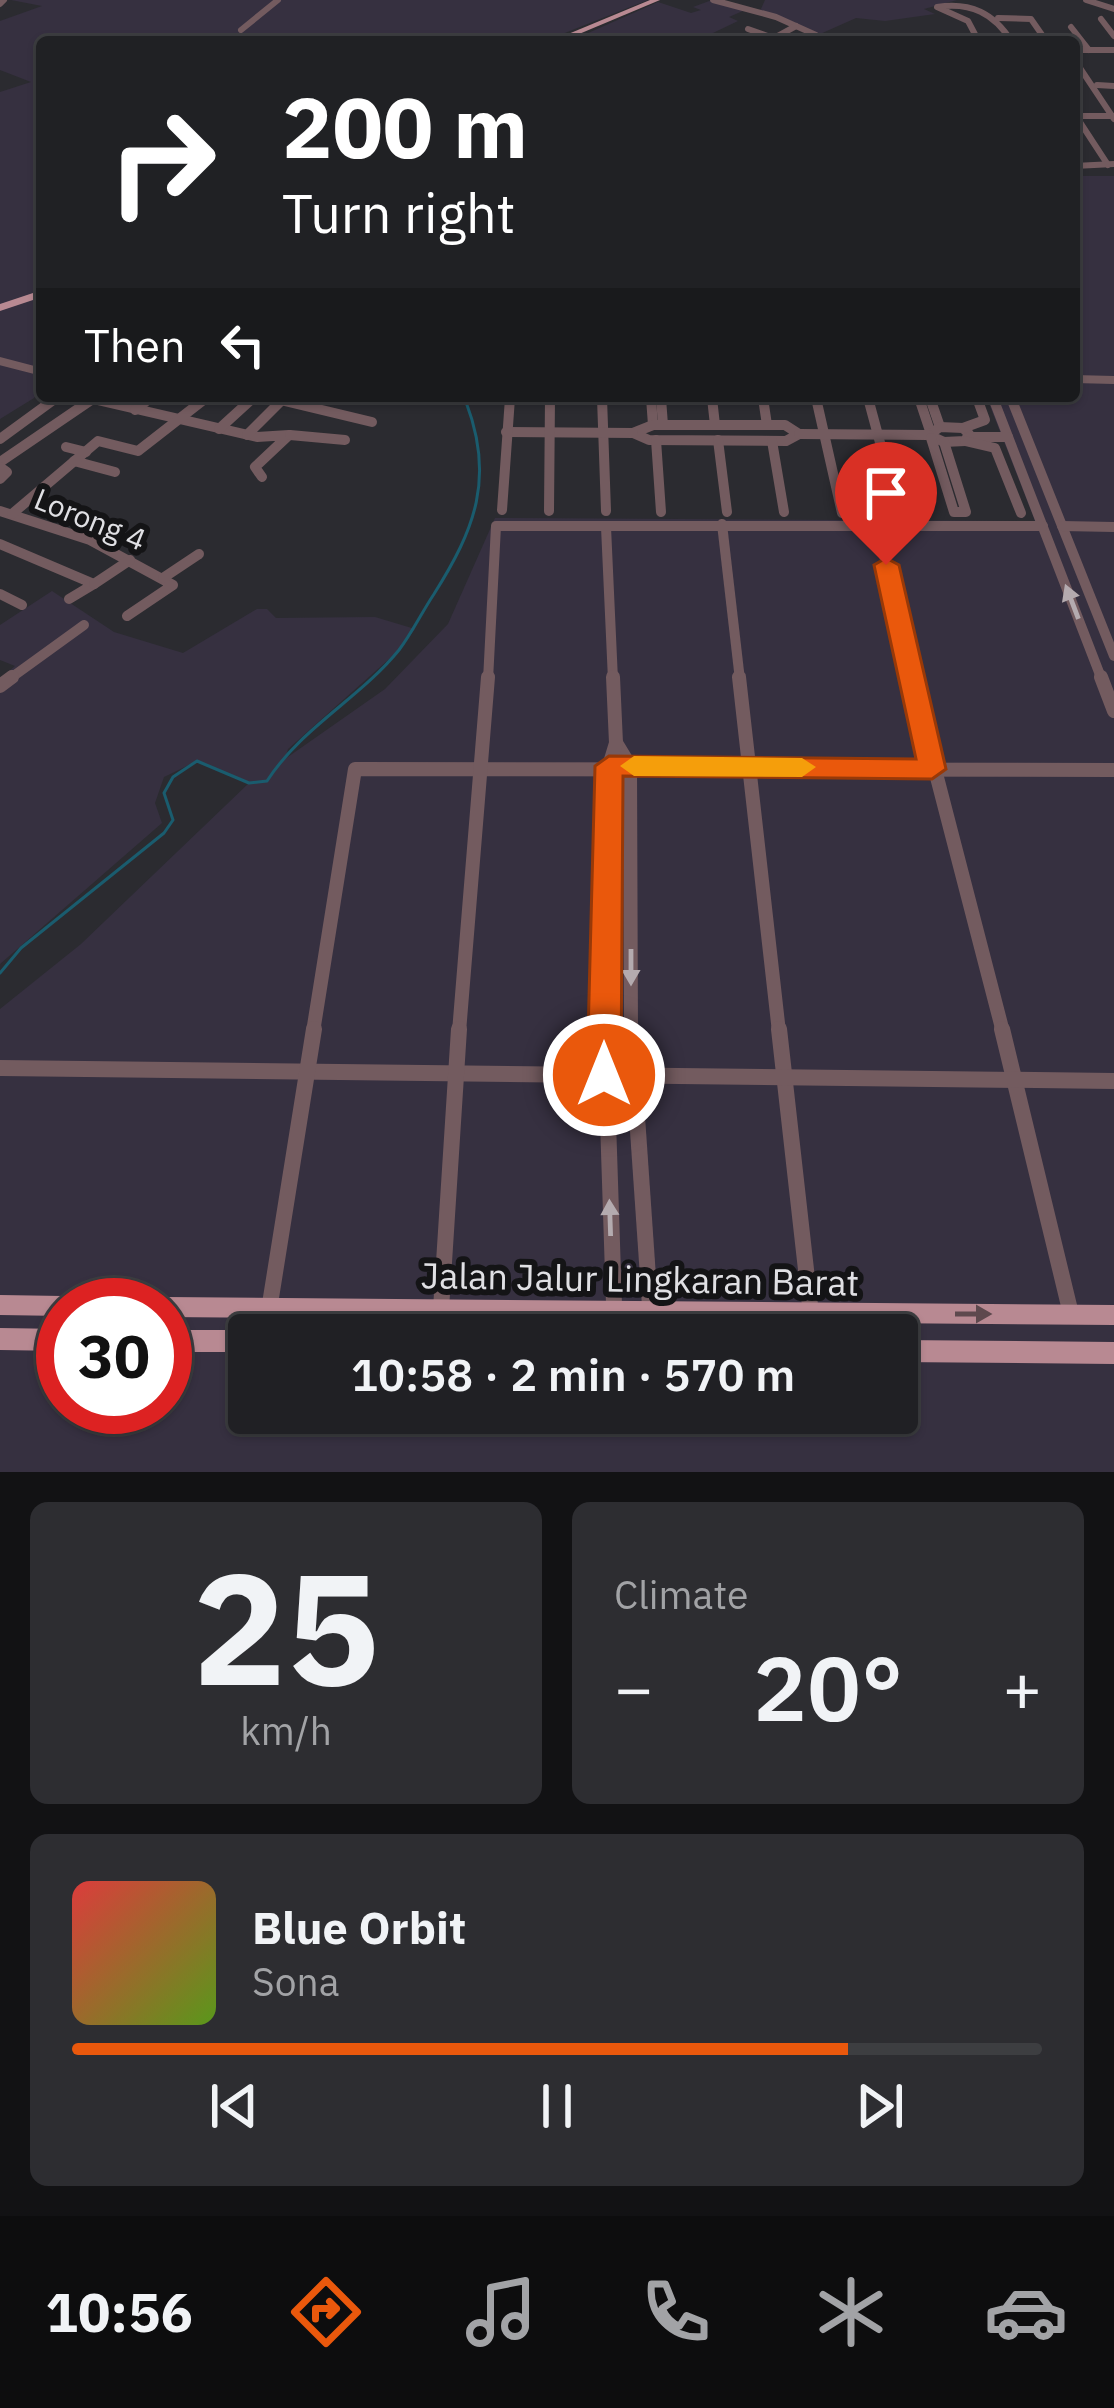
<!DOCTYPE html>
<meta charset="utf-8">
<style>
:root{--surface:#202024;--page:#2d2d31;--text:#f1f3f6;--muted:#a2a3a6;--line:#3d3e41;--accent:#ea580c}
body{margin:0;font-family:"IBM Plex Sans",sans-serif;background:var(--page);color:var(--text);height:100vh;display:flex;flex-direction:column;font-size:45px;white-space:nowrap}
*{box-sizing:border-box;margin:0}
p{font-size:39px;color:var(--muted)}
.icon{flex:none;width:66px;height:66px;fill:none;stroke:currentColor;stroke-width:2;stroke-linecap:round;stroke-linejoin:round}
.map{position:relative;height:1472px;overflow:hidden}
.panel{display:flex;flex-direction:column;gap:30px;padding:30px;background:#121214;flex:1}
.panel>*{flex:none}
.top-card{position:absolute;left:36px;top:36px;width:1044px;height:366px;border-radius:12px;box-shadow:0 3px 9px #0004,0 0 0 3px var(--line);background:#202124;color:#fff;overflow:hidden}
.speed{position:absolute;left:36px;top:1278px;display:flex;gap:24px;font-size:60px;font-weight:700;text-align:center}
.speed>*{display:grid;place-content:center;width:156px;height:156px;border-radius:50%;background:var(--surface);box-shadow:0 3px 9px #0004,0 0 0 3px var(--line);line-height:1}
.speed .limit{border:18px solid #d22;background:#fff;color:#111}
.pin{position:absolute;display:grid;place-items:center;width:102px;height:102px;color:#fff;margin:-123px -51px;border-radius:50% 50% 50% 0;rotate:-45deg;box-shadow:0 0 12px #0007}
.pin .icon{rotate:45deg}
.me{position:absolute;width:132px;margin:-66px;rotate:0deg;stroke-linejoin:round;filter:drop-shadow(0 0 9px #0008)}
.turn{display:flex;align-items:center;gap:42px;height:252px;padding:0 48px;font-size:54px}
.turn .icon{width:156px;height:156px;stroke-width:2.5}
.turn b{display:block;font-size:84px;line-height:102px}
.then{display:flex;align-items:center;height:114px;padding:0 48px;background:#0003;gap:24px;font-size:45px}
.big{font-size:90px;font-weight:600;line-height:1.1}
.panel .widget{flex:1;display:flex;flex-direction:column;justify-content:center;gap:18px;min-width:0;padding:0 42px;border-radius:18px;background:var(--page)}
.panel .dial{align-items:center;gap:0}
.dial b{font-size:156px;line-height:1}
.song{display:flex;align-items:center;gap:36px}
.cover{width:144px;height:144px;border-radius:18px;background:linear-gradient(135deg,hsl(0 70% 55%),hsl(90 70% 35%))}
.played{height:12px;border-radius:6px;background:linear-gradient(90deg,var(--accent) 80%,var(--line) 80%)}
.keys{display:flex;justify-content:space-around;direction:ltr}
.heat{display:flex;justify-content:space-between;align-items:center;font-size:66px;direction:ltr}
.panel .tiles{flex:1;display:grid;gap:30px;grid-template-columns:1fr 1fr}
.widget:last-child{grid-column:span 2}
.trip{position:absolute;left:228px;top:1314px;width:690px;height:120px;border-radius:12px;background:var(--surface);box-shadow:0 3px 9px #0004,0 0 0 3px var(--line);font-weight:600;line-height:120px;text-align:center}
.tab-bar{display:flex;height:192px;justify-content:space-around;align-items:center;background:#0d0d0e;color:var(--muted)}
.tab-bar .icon{width:84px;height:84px}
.tab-bar .on{color:var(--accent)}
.tab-bar b{font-size:54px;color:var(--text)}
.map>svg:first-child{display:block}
.industrial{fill:#363040;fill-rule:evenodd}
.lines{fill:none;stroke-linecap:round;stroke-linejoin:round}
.stream{stroke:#1a5c6e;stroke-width:3}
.minor-far4{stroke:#735b5f;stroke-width:6}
.minor-far3{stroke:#735b5f;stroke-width:8}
.minor-far2{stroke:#735b5f;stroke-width:10}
.minor-far1{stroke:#735b5f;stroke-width:14}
.minor{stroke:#735b5f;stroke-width:16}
.major{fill:#b88992;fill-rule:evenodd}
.oneway{fill:#b4abaf}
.oneway2{fill:#5e494e}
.route{fill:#ea580c;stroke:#983908;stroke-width:3}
.slow{fill:#f59e0b}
.labels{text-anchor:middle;stroke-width:12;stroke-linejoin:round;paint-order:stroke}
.street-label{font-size:30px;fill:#e0e0e4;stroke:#141416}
.near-street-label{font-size:36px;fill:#e0e0e4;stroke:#141416}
</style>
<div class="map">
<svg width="1114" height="1472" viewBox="0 0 1114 1472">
<rect width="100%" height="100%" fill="#2b2b30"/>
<!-- industrial -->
<g class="industrial">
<path d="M11,0H648L542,42H42V388L34,398L0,419V92L31,82L0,70V21L42,6Z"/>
<path d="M712,0L745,10L729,17L738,21L694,42H568L658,2L691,13L701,10L693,7Z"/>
<path d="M765,0H957L924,9L935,14L885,21L856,18L820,34L760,11Z"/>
<path d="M1074,176H1114V1472H0V1009L81,944L249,783L197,761L164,777L155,803L162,823L0,964V679L15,666L0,660V625L52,591L114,632L183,653L257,609H267L276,618L375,617L415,629L398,651L288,749L285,759L385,689L448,624L495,518L1035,521L986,396H1074ZM63,1305H165V1407H63ZM249,1335H897V1413H249Z"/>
</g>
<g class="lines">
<!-- stream -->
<path class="stream" d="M0,973L21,948L164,833L173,820L164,793L173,777L197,761L249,783L267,781C302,727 359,699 399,650C412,633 422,612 434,594C475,529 495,478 466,402L450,396"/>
<!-- minor-far4 -->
<g class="minor-far4">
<path d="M713,0L776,17L816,35L809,42"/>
<path d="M1086,0L1114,9"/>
<path d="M0,4L4,0"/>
<path d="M998,18L1031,19L1047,42"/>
<path d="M1101,19L1114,36"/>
<path d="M1071,27L1089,50"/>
<path d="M748,29L773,38"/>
<path d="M241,30L278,0"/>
<path d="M978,40L968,21L937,7C971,2 994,13 1012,42"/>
<path d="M767,42L796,26"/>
<path d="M971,42L1011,40"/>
<path d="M1074,50H1114"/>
<path d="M1074,59L1114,119"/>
<path d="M1097,85L1114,86"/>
<path d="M1074,113L1108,165"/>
<path d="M1074,116H1114"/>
<path d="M1074,166L1114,164"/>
</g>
<!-- minor-far3 -->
<g class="minor-far3">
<path d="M0,361L42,372"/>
<path d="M1074,379L1114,380"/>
<path d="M265,396L284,401"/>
<path d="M602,396V401"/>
<path d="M651,396V401"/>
<path d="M661,396V401"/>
<path d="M712,396V401"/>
<path d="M763,396L764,401"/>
<path d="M816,396L817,401"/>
<path d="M868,396L869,401"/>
<path d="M918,396L920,401"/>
<path d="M929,396L931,401"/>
<path d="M976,396L978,401"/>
<path d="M992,396L994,401"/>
<path d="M1010,396L1012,401"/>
<path d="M93,399L100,401"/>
<path d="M52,401L58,396"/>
<path d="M89,401L96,396"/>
<path d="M146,401L152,396"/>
<path d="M202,401L208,396"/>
<path d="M250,401L255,396"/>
<path d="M510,401V396"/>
<path d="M550,401V396"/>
</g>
<!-- minor-far2 -->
<g class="minor-far2">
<path d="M272,398L372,422"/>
<path d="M602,398L606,511"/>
<path d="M651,398L653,425"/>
<path d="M661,398L663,425"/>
<path d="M712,398L715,425"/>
<path d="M763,398L767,425"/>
<path d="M816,398L842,513"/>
<path d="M868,398L899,513"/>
<path d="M919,398L930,431"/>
<path d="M930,398L940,427"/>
<path d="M993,398L1102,680"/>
<path d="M1011,398L1114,656"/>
<path d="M93,399L257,437L289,435L255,467L262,477"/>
<path d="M135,410L150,398"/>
<path d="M653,425H785L799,434L786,441L649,440L633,433Z"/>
<path d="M940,427L963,428L969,434L965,441L944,442L929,435Z"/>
<path d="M963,428L985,420L977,398"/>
<path d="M219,429L253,398"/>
<path d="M506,432L633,433"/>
<path d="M799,434L929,435"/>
<path d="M247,435L283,399"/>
<path d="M290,435L345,440"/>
<path d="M969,437H1008"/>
<path d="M931,438L954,512H966L944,442"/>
<path d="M0,439L56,398"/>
<path d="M656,440L661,512"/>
<path d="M718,440L727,512"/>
<path d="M772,441L784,512"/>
<path d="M965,441L995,448L1021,513"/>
<path d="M66,447L86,452"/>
<path d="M74,461L115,472"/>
<path d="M0,462L94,398"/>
<path d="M0,467L7,472L0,479"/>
<path d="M502,510L510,398"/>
<path d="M0,511L90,540L173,585L127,616"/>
<path d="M549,511L550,398"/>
<path d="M12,514L98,441L138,451L206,398"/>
<path d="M722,524L740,680"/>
<path d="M877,524L912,680"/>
<path d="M1062,526L1114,527"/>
<path d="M606,527L613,680"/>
<path d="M0,544L94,584L69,599"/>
<path d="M163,578L199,554"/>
<path d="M94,584L130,560"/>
<path d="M0,594L22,605"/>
<path d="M8,680L84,625"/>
<path d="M488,680L496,526H1043"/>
</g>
<!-- minor-far1 -->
<g class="minor-far1">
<path d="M739,677L779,1032"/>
<path d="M911,677L1003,1032"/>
<path d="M1101,677L1114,711"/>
<path d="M0,686L12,677"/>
<path d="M616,743L630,766L631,1032"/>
<path d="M313,1032L355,769L1114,770"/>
<path d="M459,1032L488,677"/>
<path d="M605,1032L609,766L616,743L613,677"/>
</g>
<!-- minor -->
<g class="minor">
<path d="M605,1029L615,1335"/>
<path d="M631,1029L652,1335"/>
<path d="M779,1029L811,1314"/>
<path d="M1002,1029L1071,1314"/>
<path d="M0,1068L1114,1081"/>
<path d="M441,1309L459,1029"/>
<path d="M265,1335L314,1029"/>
</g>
<!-- major -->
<g class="major">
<path d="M650,0H660L560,42H549Z"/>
<path d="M42,290V297L0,311V304Z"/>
<path d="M0,1295L63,1296L70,1299L73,1305H63V1316L0,1315Z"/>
<path d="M165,1297L1114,1305V1325L165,1317V1305H155L158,1300Z"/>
<path d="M0,1328L63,1329V1351L0,1350Z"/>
<path d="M165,1330H249L257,1335H249V1352H165Z"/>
<path d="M897,1340L1114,1342V1364L897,1362Z"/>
</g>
</g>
<!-- one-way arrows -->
<defs><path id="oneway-solid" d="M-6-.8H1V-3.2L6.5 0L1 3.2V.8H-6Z" transform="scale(3)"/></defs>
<g class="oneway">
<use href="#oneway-solid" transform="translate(1072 602) rotate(-111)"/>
<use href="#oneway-solid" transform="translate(631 967) rotate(90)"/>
<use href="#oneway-solid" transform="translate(610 1218) rotate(-92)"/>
</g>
<use class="oneway2" href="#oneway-solid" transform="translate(973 1314)"/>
<!-- route -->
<path class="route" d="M886,558L899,565L946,769L932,779L623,776L621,1075L616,1085L604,1089L592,1085L587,1075L595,766L609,756L916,759L874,565Z"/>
<!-- slow -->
<path class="slow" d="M634,756L802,758L816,767L802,777L634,776L620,766Z"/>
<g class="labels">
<!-- street labels -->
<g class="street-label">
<text transform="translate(90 520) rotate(22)" y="10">Lorong 4</text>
</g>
<!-- near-street labels -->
<g class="near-street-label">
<text transform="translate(640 1279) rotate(1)" y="13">Jalan Jalur Lingkaran Barat</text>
</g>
</g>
</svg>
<div class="speed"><div class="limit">30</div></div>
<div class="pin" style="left:886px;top:565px;background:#d93025"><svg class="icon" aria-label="arrive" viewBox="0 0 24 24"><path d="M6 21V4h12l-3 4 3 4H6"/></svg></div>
<svg class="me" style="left:604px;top:1075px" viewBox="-20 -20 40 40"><circle r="17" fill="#ea580c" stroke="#fff" stroke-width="3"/><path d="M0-11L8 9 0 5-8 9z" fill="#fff"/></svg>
<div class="trip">10:58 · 2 min · 570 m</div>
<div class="top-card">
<div class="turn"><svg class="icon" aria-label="right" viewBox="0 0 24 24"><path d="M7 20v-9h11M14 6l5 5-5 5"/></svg><div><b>200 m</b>Turn right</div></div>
<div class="then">Then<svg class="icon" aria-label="left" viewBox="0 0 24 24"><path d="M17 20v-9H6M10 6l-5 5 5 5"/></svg></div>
</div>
</div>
<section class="panel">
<div class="tiles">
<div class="widget dial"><b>25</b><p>km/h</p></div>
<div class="widget"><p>Climate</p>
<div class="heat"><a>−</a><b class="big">20°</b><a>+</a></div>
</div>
<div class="widget">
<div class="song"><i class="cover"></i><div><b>Blue Orbit</b><p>Sona</p></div></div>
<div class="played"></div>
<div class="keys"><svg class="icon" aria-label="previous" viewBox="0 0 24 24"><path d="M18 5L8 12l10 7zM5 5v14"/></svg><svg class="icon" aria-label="pause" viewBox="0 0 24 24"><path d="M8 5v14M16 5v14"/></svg><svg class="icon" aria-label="next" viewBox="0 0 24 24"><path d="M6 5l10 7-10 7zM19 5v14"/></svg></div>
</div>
</div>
</section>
<nav class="tab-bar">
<b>10:56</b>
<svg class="icon on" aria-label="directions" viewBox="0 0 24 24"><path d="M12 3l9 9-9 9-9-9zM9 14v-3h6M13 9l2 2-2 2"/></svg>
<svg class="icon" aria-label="music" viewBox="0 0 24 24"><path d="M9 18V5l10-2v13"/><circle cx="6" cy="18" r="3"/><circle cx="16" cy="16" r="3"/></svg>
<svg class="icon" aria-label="phone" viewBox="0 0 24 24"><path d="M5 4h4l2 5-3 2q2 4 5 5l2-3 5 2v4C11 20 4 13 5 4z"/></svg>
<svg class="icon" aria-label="climate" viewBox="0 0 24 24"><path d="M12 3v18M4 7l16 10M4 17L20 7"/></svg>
<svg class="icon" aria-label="car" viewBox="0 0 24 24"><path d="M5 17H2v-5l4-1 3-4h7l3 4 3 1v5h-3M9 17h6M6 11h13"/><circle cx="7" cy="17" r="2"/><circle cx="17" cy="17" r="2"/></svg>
</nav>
